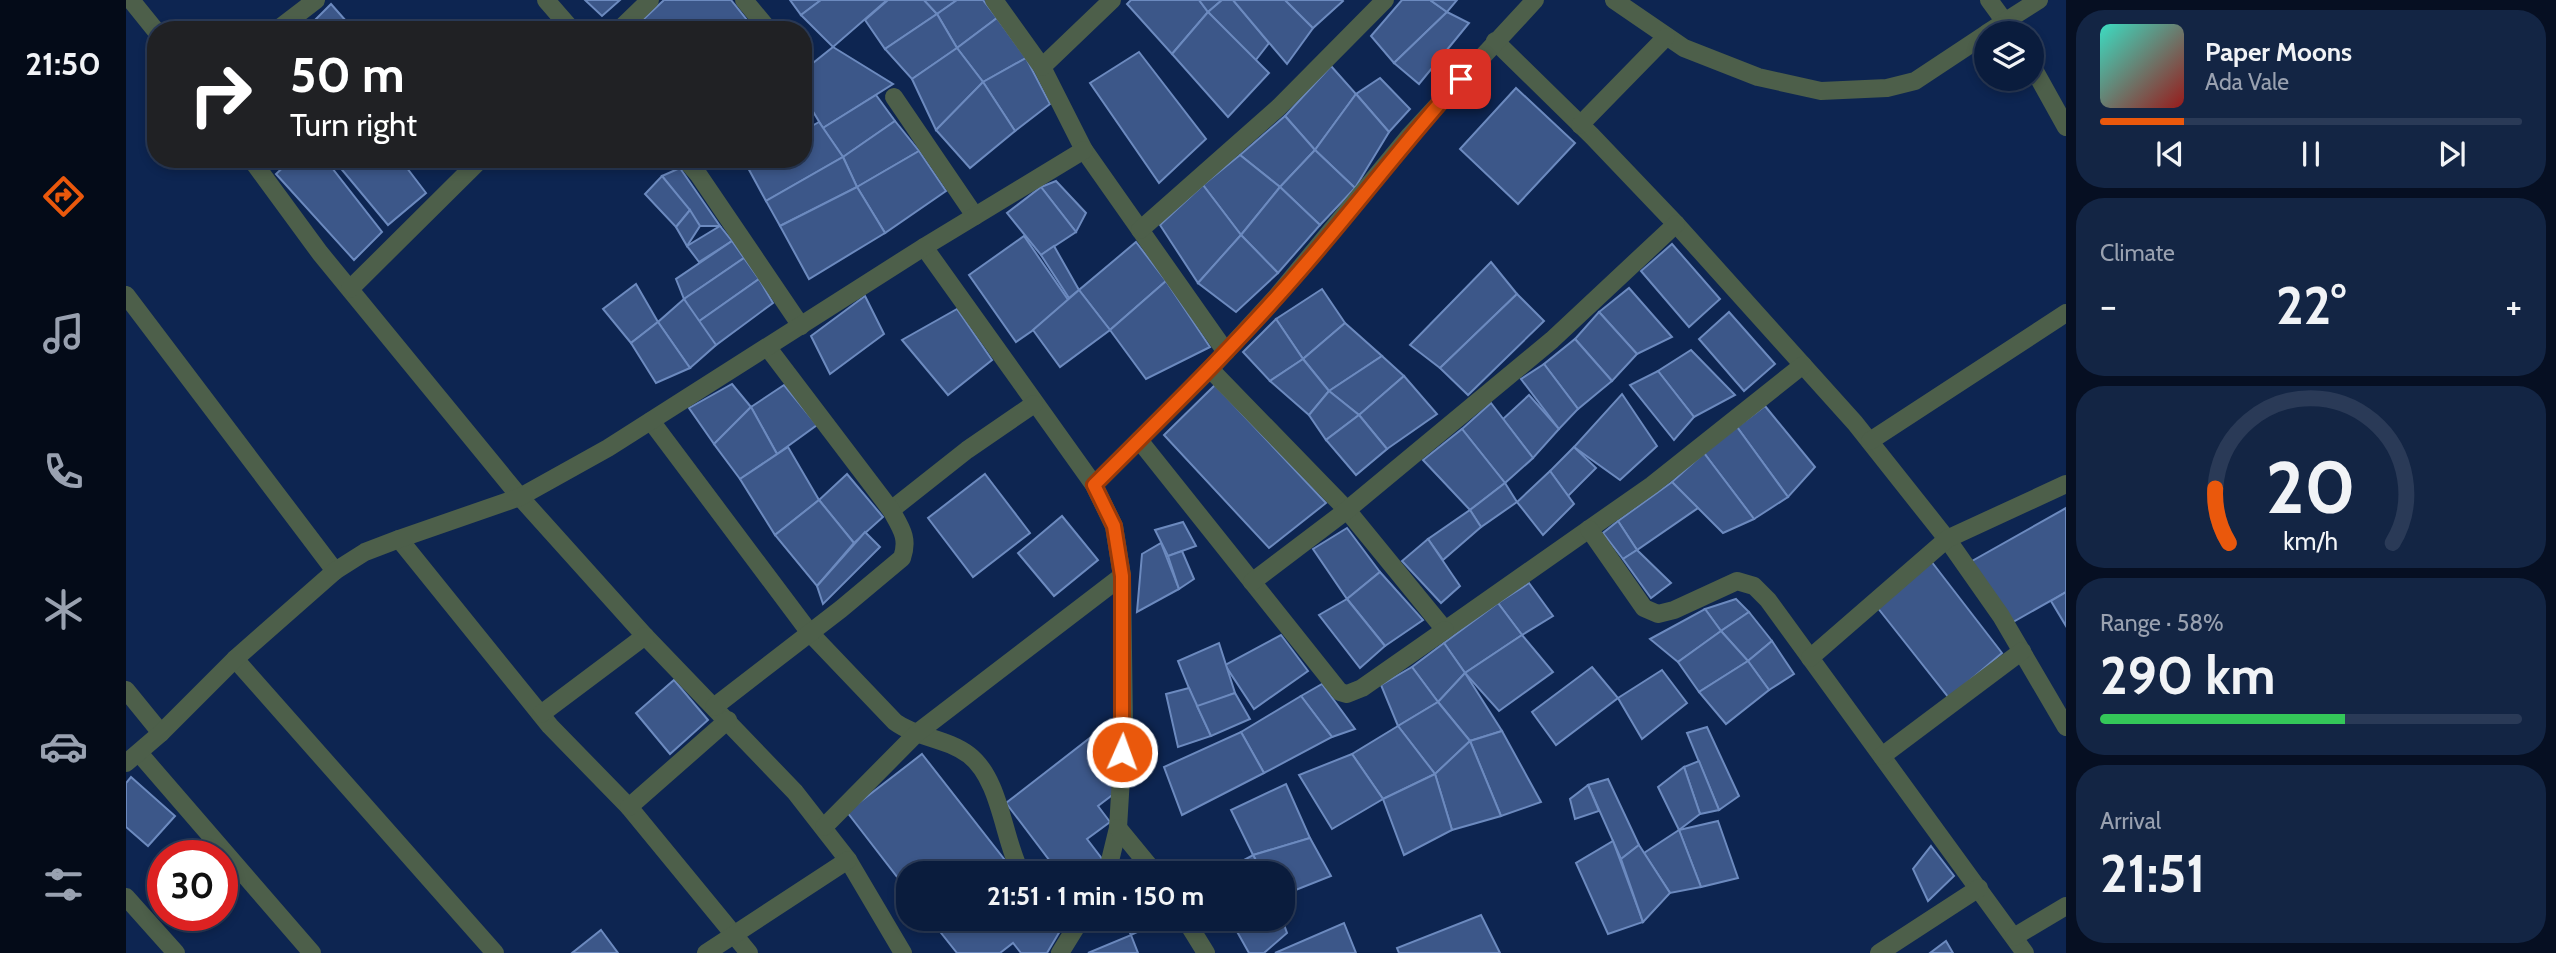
<!DOCTYPE html>
<meta charset="utf-8">
<style>
:root{--surface:#0a1c3d;--page:#132544;--text:#f1f3f6;--muted:#99a1b0;--line:#2a3a57;--accent:#ea580c}
body{margin:0;font-family:Cabin,sans-serif;background:var(--page);color:var(--text);height:100vh;display:flex;flex-direction:column;font-size:26px;white-space:nowrap}
*{box-sizing:border-box;margin:0}
p{font-size:23px;color:var(--muted)}
.icon{flex:none;width:38px;height:38px;fill:none;stroke:currentColor;stroke-width:2;stroke-linecap:round;stroke-linejoin:round}
.map{position:relative;flex:1;overflow:hidden}
.panel{display:flex;flex-direction:column;gap:10px;padding:10px;background:#060f22;width:490px}
.panel>*{flex:none}
.hud{position:absolute;left:21px;top:21px;width:665px;height:147px;border-radius:28px;box-shadow:0 4px 10px #0003,0 0 0 2px var(--line);background:#202124;color:#fff;overflow:hidden}
.buttons{position:absolute;left:1848px;top:21px;display:grid;gap:14px}
.buttons a{display:grid;place-items:center;width:70px;height:70px;border-radius:50%;background:var(--surface);box-shadow:0 4px 10px #0003,0 0 0 2px var(--line);font-size:35px}
.speed{position:absolute;left:21px;top:840px;display:flex;gap:14px;font-size:35px;font-weight:700;text-align:center}
.speed>*{display:grid;place-content:center;width:91px;height:91px;border-radius:50%;background:var(--surface);box-shadow:0 4px 10px #0003,0 0 0 2px var(--line);line-height:1}
.speed .limit{border:10px solid #d22;background:#fff;color:#111}
.pin{position:absolute;display:grid;place-items:center;width:60px;height:60px;color:#fff;margin:-30px;border-radius:14px;box-shadow:0 4px 10px #0006}
.me{position:absolute;width:77px;margin:-38px;rotate:2deg;stroke-linejoin:round;filter:drop-shadow(0 0 5px #0008)}
.turn{display:flex;align-items:center;gap:24px;height:147px;padding:0 28px;font-size:32px}
.turn .icon{width:91px;height:91px;stroke-width:2.5}
.turn b{display:block;font-size:49px;line-height:60px}
.big{font-size:52px;font-weight:700;line-height:1.1}
.panel .tile{flex:1;display:flex;flex-direction:column;justify-content:center;gap:10px;min-width:0;padding:0 24px;border-radius:28px;background:var(--page)}
.panel .dial{align-items:center;gap:0}
.dial svg{height:182px;overflow:visible;fill:none;stroke:var(--line);stroke-width:7;stroke-linecap:round;text-anchor:middle}
.dial text{fill:var(--text);stroke:none}
.song{display:flex;align-items:center;gap:21px}
.cover{width:84px;height:84px;border-radius:10px;background:linear-gradient(135deg,hsl(170 70% 55%),hsl(0 70% 35%))}
.played{height:7px;border-radius:4px;background:linear-gradient(90deg,var(--accent) 20%,var(--line) 20%)}
.keys{display:flex;justify-content:space-around;direction:ltr}
.heat{display:flex;justify-content:space-between;align-items:center;font-size:38px;direction:ltr}
.charge{height:10px;border-radius:5px;background:linear-gradient(90deg,#34c759 58%,var(--line) 0)}
.trip{position:absolute;left:770px;top:861px;width:399px;height:70px;border-radius:28px;background:var(--surface);box-shadow:0 4px 10px #0003,0 0 0 2px var(--line);font-weight:700;line-height:70px;text-align:center}
main{display:flex;flex:1;min-height:0}
.tabs{display:flex;flex-direction:column;width:126px;justify-content:space-around;align-items:center;background:#040b18;color:var(--muted)}
.tabs .icon{width:49px;height:49px}
.tabs .current{color:var(--accent)}
.tabs b{font-size:32px;color:var(--text)}
.map>svg:first-child{display:block}
.building{fill:#3c5789;stroke:#6c8abf;stroke-width:2}
.lines{fill:none;stroke-linecap:round;stroke-linejoin:round}
.street{stroke:#4d5f4a;stroke-width:18}
.route-casing{stroke:#983908;stroke-width:18}
.route{stroke:#ea580c;stroke-width:12}
</style>
<main>
<nav class="tabs">
<b>21:50</b>
<svg class="icon current" aria-label="directions" viewBox="0 0 24 24"><path d="M12 3l9 9-9 9-9-9zM9 14v-3h6M13 9l2 2-2 2"/></svg>
<svg class="icon" aria-label="music" viewBox="0 0 24 24"><path d="M9 18V5l10-2v13"/><circle cx="6" cy="18" r="3"/><circle cx="16" cy="16" r="3"/></svg>
<svg class="icon" aria-label="phone" viewBox="0 0 24 24"><path d="M5 4h4l2 5-3 2q2 4 5 5l2-3 5 2v4C11 20 4 13 5 4z"/></svg>
<svg class="icon" aria-label="climate" viewBox="0 0 24 24"><path d="M12 3v18M4 7l16 10M4 17L20 7"/></svg>
<svg class="icon" aria-label="car" viewBox="0 0 24 24"><path d="M5 17H2v-5l4-1 3-4h7l3 4 3 1v5h-3M9 17h6M6 11h13"/><circle cx="7" cy="17" r="2"/><circle cx="17" cy="17" r="2"/></svg>
<svg class="icon" aria-label="filters" viewBox="0 0 24 24"><path d="M4 7h16M4 17h16"/><circle cx="9" cy="7" r="2"/><circle cx="15" cy="17" r="2"/></svg>
</nav>
<div class="map">
<svg width="1940" height="953" viewBox="0 0 1940 953">
<rect width="100%" height="100%" fill="#0d2551"/>
<!-- building -->
<g class="building">
<path d="M459,0H494L476,16Z"/>
<path d="M538,0H605L629,30H506Z"/>
<path d="M664,0H695L675,15Z"/>
<path d="M695,0H761L707,47L675,15Z"/>
<path d="M762,0H798L811,14L759,49L739,20Z"/>
<path d="M798,0H831L811,14Z"/>
<path d="M831,0H857L871,18L831,48L811,14Z"/>
<path d="M1005,0H1073L1082,12L1046,54L1001,4Z"/>
<path d="M1073,0H1096L1082,12Z"/>
<path d="M1096,0H1107L1143,43L1129,61L1082,12Z"/>
<path d="M1107,0H1159L1187,28L1161,64Z"/>
<path d="M1159,0H1216L1217,1L1187,28Z"/>
<path d="M1276,0H1304L1321,12L1268,63L1245,36Z"/>
<path d="M1304,0H1331L1321,12Z"/>
<path d="M205,4L228,30H179Z"/>
<path d="M1082,12L1143,73L1102,117L1046,54Z"/>
<path d="M1321,12L1343,23L1293,84L1268,63Z"/>
<path d="M811,14L831,48L786,79L759,49Z"/>
<path d="M871,18L900,58L857,82L831,48Z"/>
<path d="M707,47L767,84L697,128L677,95V71Z"/>
<path d="M831,48L857,82L810,130L786,79Z"/>
<path d="M1013,52L1080,139L1033,183L964,83Z"/>
<path d="M900,58L924,104L889,131L857,82Z"/>
<path d="M1205,66L1230,94L1189,150L1159,116Z"/>
<path d="M1254,78L1284,109L1263,132L1230,94Z"/>
<path d="M857,82L889,131L844,168L810,130Z"/>
<path d="M1390,88L1449,143L1392,204L1334,149Z"/>
<path d="M1230,94L1263,132L1229,188L1189,150Z"/>
<path d="M750,95L769,121L717,157L697,128Z"/>
<path d="M1159,116L1189,150L1154,187L1114,155Z"/>
<path d="M769,121L793,151L731,187L717,157Z"/>
<path d="M693,122L717,157L640,201L621,166L632,159H677V131Z"/>
<path d="M1189,150L1229,188L1194,225L1154,187Z"/>
<path d="M793,151L820,191L759,233L731,187Z"/>
<path d="M1114,155L1154,187L1115,235L1077,185Z"/>
<path d="M717,157L731,187L654,226L640,201Z"/>
<path d="M166,159H199L256,232L228,260L150,174Z"/>
<path d="M207,159H274L300,193L262,225Z"/>
<path d="M554,168L594,226H574L536,176Z"/>
<path d="M536,176L564,210L550,227L519,194Z"/>
<path d="M930,181L960,213L950,232L915,187Z"/>
<path d="M1077,185L1115,235L1072,283L1034,225Z"/>
<path d="M731,187L759,233L683,279L654,226Z"/>
<path d="M915,187L950,232L915,255L881,213Z"/>
<path d="M1154,187L1194,225L1152,273L1115,235Z"/>
<path d="M564,210L574,226L561,246L550,227Z"/>
<path d="M594,226L606,241L573,262L561,246Z"/>
<path d="M1115,235L1152,273L1110,312L1072,283Z"/>
<path d="M898,236L945,304L890,342L843,275Z"/>
<path d="M606,241L618,258L558,299L550,279Z"/>
<path d="M1010,242L1040,281L984,330L953,290Z"/>
<path d="M1546,244L1594,299L1563,327L1515,271Z"/>
<path d="M928,246L953,290L943,298L915,255Z"/>
<path d="M618,258L633,279L572,322L558,299Z"/>
<path d="M1365,262L1391,294L1314,368L1284,345Z"/>
<path d="M633,279L647,303L590,345L572,322Z"/>
<path d="M1040,281L1084,347L1020,379L984,330Z"/>
<path d="M510,284L532,322L505,343L477,309Z"/>
<path d="M1503,288L1546,337L1511,354L1473,312Z"/>
<path d="M1196,289L1219,323L1177,359L1150,319Z"/>
<path d="M953,290L984,330L934,367L907,330Z"/>
<path d="M1391,294L1418,321L1342,395L1314,368Z"/>
<path d="M739,296L758,334L704,374L685,336Z"/>
<path d="M558,299L590,345L564,368L532,322Z"/>
<path d="M831,309L866,360L822,395L776,340Z"/>
<path d="M1473,312L1511,354L1486,381L1449,339Z"/>
<path d="M1603,312L1649,364L1618,391L1573,339Z"/>
<path d="M1150,319L1177,359L1144,381L1117,352Z"/>
<path d="M532,322L564,368L530,383L505,343Z"/>
<path d="M1219,323L1256,356L1203,391L1177,359Z"/>
<path d="M1449,339L1486,381L1452,409L1418,364Z"/>
<path d="M1565,350L1609,395L1568,417L1532,371Z"/>
<path d="M1256,356L1278,376L1233,415L1203,391Z"/>
<path d="M1177,359L1203,391L1183,415L1144,381Z"/>
<path d="M1418,364L1452,409L1433,429L1395,379Z"/>
<path d="M1532,371L1568,417L1548,440L1504,385Z"/>
<path d="M1278,376L1311,414L1261,449L1233,415Z"/>
<path d="M606,384L625,407L588,444L563,408Z"/>
<path d="M658,385L691,425L651,454L625,407Z"/>
<path d="M1089,385L1200,503L1143,548L1038,435Z"/>
<path d="M1203,391L1233,415L1200,440L1183,415Z"/>
<path d="M1496,394L1531,446L1494,480L1448,447Z"/>
<path d="M1403,395L1433,429L1407,458L1377,419Z"/>
<path d="M1365,403L1407,458L1379,483L1336,429Z"/>
<path d="M1639,406L1689,467L1662,497L1611,427Z"/>
<path d="M625,407L651,454L614,479L588,444Z"/>
<path d="M1233,415L1261,449L1230,475L1200,440Z"/>
<path d="M1611,427L1662,497L1628,519L1578,453Z"/>
<path d="M1336,429L1379,483L1344,510L1297,460Z"/>
<path d="M662,447L693,500L649,535L614,479Z"/>
<path d="M1448,447L1470,468L1442,496L1424,471Z"/>
<path d="M1578,453L1628,519L1597,533L1546,482Z"/>
<path d="M1424,471L1448,504L1417,535L1391,502Z"/>
<path d="M721,474L757,517L728,543L693,500Z"/>
<path d="M859,474L904,533L847,577L802,518Z"/>
<path d="M1546,482L1572,508L1511,550L1492,521Z"/>
<path d="M1379,483L1391,502L1355,527L1344,510Z"/>
<path d="M693,500L728,543L691,586L649,535Z"/>
<path d="M1940,508V592L1887,622L1839,565Z"/>
<path d="M1344,510L1355,527L1317,560L1302,539Z"/>
<path d="M936,516L972,560L928,596L892,553Z"/>
<path d="M1492,521L1511,550L1497,559L1477,533Z"/>
<path d="M1057,522L1070,546L1042,556L1029,530Z"/>
<path d="M1221,528L1254,572L1221,599L1187,549Z"/>
<path d="M739,532L754,547L697,604L691,586Z"/>
<path d="M1302,539L1334,586L1315,603L1276,561Z"/>
<path d="M1035,543L1053,589L1011,612L1016,554Z"/>
<path d="M1511,550L1545,583L1525,598L1497,559Z"/>
<path d="M1056,551L1068,579L1053,589L1042,556Z"/>
<path d="M1805,561L1876,653L1823,698L1751,607Z"/>
<path d="M1254,572L1297,620L1259,646L1221,599Z"/>
<path d="M1403,583L1427,616L1396,635L1372,603Z"/>
<path d="M1940,592V626L1925,601Z"/>
<path d="M1221,599L1259,646L1234,668L1193,615Z"/>
<path d="M1610,599L1623,612L1595,631L1579,609Z"/>
<path d="M1372,603L1396,635L1339,673L1318,643Z"/>
<path d="M1579,609L1595,631L1552,662L1524,639Z"/>
<path d="M1623,612L1646,641L1622,661L1595,631Z"/>
<path d="M1595,631L1622,661L1573,692L1552,662Z"/>
<path d="M1155,635L1182,671L1128,709L1099,665Z"/>
<path d="M1396,635L1427,672L1373,711L1339,673Z"/>
<path d="M1646,641L1668,674L1643,690L1622,661Z"/>
<path d="M1093,643L1109,693L1071,708L1052,661Z"/>
<path d="M1318,643L1339,673L1312,702L1286,667Z"/>
<path d="M1622,661L1643,690L1600,724L1573,692Z"/>
<path d="M1286,667L1312,702L1272,726L1255,685Z"/>
<path d="M1466,667L1492,698L1430,745L1406,712Z"/>
<path d="M1536,670L1561,703L1516,739L1492,698Z"/>
<path d="M1339,673L1376,731L1344,741L1312,702Z"/>
<path d="M548,680L582,720L544,754L510,713Z"/>
<path d="M1196,684L1229,729L1206,737L1175,696Z"/>
<path d="M1063,688L1085,736L1052,747L1040,694Z"/>
<path d="M1109,693L1124,719L1085,736L1071,706Z"/>
<path d="M1175,696L1206,737L1138,773L1115,732Z"/>
<path d="M1312,702L1344,741L1309,774L1272,726Z"/>
<path d="M1272,726L1309,774L1257,799L1226,754Z"/>
<path d="M1581,727L1613,796L1593,810L1561,733Z"/>
<path d="M1376,731L1415,802L1375,816L1344,741Z"/>
<path d="M1115,732L1138,773L1056,815L1038,767Z"/>
<path d="M969,734L989,759V793L972,806L984,822L961,839L977,860L960,873H933L880,803Z"/>
<path d="M1344,741L1375,816L1326,830L1309,774Z"/>
<path d="M796,754L889,873H782V891L721,812Z"/>
<path d="M1226,754L1257,799L1206,829L1173,775Z"/>
<path d="M1573,761L1593,810L1574,814L1558,767Z"/>
<path d="M1558,767L1574,814L1553,830L1532,787Z"/>
<path d="M1309,774L1326,830L1278,855L1257,799Z"/>
<path d="M5,777L49,816L22,846L0,827V783Z"/>
<path d="M1482,779L1513,845L1495,859L1462,785Z"/>
<path d="M1160,784L1184,838L1127,855L1105,810Z"/>
<path d="M1462,785L1473,811L1449,819L1444,799Z"/>
<path d="M1592,821L1612,878L1575,887L1553,830Z"/>
<path d="M1553,830L1575,887L1544,893L1518,853Z"/>
<path d="M1184,838L1205,876L1157,895V873H1137L1127,855Z"/>
<path d="M1487,841L1517,922L1482,934L1450,863Z"/>
<path d="M1513,845L1544,893L1517,922L1495,859Z"/>
<path d="M1805,846L1828,876L1802,901L1787,869Z"/>
<path d="M1127,855L1137,873H1094Z"/>
<path d="M1355,915L1374,953H1273L1271,948Z"/>
<path d="M804,919H925L934,931L921,953H895L887,943L874,953H831Z"/>
<path d="M997,919H1036L1037,920L1005,935Z"/>
<path d="M1104,919H1156L1161,933L1138,953H1123Z"/>
<path d="M1218,923L1230,953H1149Z"/>
<path d="M475,930L492,953H446Z"/>
<path d="M1005,935L1012,953H962Z"/>
<path d="M1820,941L1827,953H1804Z"/>
</g>
<g class="lines">
<!-- street -->
<g class="street">
<path d="M5,0L30,31"/>
<path d="M420,0L446,30"/>
<path d="M618,0L643,30"/>
<path d="M868,0L916,67L958,150L1100,352"/>
<path d="M1488,0L1558,48L1632,77L1695,91L1761,88L1789,81L1860,34"/>
<path d="M1863,0L1887,33"/>
<path d="M151,30L190,0"/>
<path d="M493,30L524,0"/>
<path d="M1861,33L1913,0"/>
<path d="M1369,41L1466,136L1550,224L1729,423L1821,539L1875,616L1940,727"/>
<path d="M1906,66L1940,127"/>
<path d="M916,67L986,0"/>
<path d="M768,97L849,216"/>
<path d="M1454,125L1540,37"/>
<path d="M125,159L194,253L394,497L519,636L669,792L722,860L777,953"/>
<path d="M559,159L572,174L675,326"/>
<path d="M1014,230L1153,107L1259,0"/>
<path d="M798,247L968,485L988,526L996,576L998,727L992,828L981,873"/>
<path d="M224,289L355,159"/>
<path d="M0,295L209,571"/>
<path d="M1084,369L1221,510L1319,630L1526,485L1677,365"/>
<path d="M525,421L684,633L769,722C791,738 821,738 843,755C875,780 877,839 895,873"/>
<path d="M1013,440L1214,692L1221,694L1236,688L1319,630"/>
<path d="M1744,441L1940,313"/>
<path d="M968,485L1084,369L1151,296L1284,135L1409,0"/>
<path d="M765,510L841,450L908,404"/>
<path d="M1463,529L1518,608L1532,614L1548,610L1611,581L1628,586L1642,600L1899,953"/>
<path d="M273,539L424,726L503,807L623,953"/>
<path d="M1126,582L1221,510L1426,340L1550,224"/>
<path d="M1684,658L1821,539L1940,484"/>
<path d="M109,659L369,953"/>
<path d="M0,690L35,733"/>
<path d="M588,707L715,609L776,558C783,538 775,528 765,510L642,348"/>
<path d="M415,714L519,636"/>
<path d="M13,753L186,953"/>
<path d="M1756,756L1896,651"/>
<path d="M0,763L35,733L109,659L209,571L239,552L273,539L394,497L482,448L798,247L958,150"/>
<path d="M503,807L602,720"/>
<path d="M698,827L791,733L996,576"/>
<path d="M992,828L1029,873"/>
<path d="M0,897L50,953"/>
<path d="M1059,919L1080,953"/>
<path d="M1888,937L1940,906"/>
<path d="M580,953L722,860"/>
<path d="M934,953L955,919"/>
<path d="M1753,953L1853,888"/>
</g>
</g>
<g class="lines">
<defs>
<path id="route" d="M996,752V576L988,526L968,485C1039,414 1112,343 1178,266C1231,205 1280,140 1335,79"/>
</defs>
<!-- route casing -->
<use href="#route" class="route-casing"/>
<!-- route -->
<use href="#route" class="route"/>
</g>
</svg>
<div class="buttons">
<a><svg class="icon" aria-label="layers" viewBox="0 0 24 24"><path d="M12 4l9 5-9 5-9-5zM3 14l9 5 9-5"/></svg></a>
</div>
<div class="speed"><div class="limit">30</div></div>
<div class="pin" style="left:1335px;top:79px;background:#d93025"><svg class="icon" aria-label="arrive" viewBox="0 0 24 24"><path d="M6 21V4h12l-3 4 3 4H6"/></svg></div>
<svg class="me" style="left:996px;top:752px" viewBox="-20 -20 40 40"><circle r="17" fill="#ea580c" stroke="#fff" stroke-width="3"/><path d="M0-11L8 9 0 5-8 9z" fill="#fff"/></svg>
<div class="trip">21:51 · 1 min · 150 m</div>
<div class="hud">
<div class="turn"><svg class="icon" aria-label="right" viewBox="0 0 24 24"><path d="M7 20v-9h11M14 6l5 5-5 5"/></svg><div><b>50 m</b>Turn right</div></div>
</div>
</div>
<section class="panel">
<div class="tile">
<div class="song"><i class="cover"></i><div><b>Paper Moons</b><p>Ada Vale</p></div></div>
<div class="played"></div>
<div class="keys"><svg class="icon" aria-label="previous" viewBox="0 0 24 24"><path d="M18 5L8 12l10 7zM5 5v14"/></svg><svg class="icon" aria-label="pause" viewBox="0 0 24 24"><path d="M8 5v14M16 5v14"/></svg><svg class="icon" aria-label="next" viewBox="0 0 24 24"><path d="M6 5l10 7-10 7zM19 5v14"/></svg></div>
</div>
<div class="tile"><p>Climate</p>
<div class="heat"><a>−</a><b class="big">22°</b><a>+</a></div>
</div>
<div class="tile dial"><svg viewBox="0 0 100 80">
<path d="M14 69A42 42 0 1 1 86 69"/>
<path d="M14 69A42 42 0 0 1 8 45" stroke="#ea580c"/>
<text x="50" y="56" font-size="32" font-weight="700">20</text>
<text x="50" y="72" font-size="11">km/h</text>
</svg></div>
<div class="tile"><p>Range · 58%</p><b class="big">290 km</b><div class="charge"></div></div>
<div class="tile"><p>Arrival</p><b class="big">21:51</b></div>
</section>
</main>
